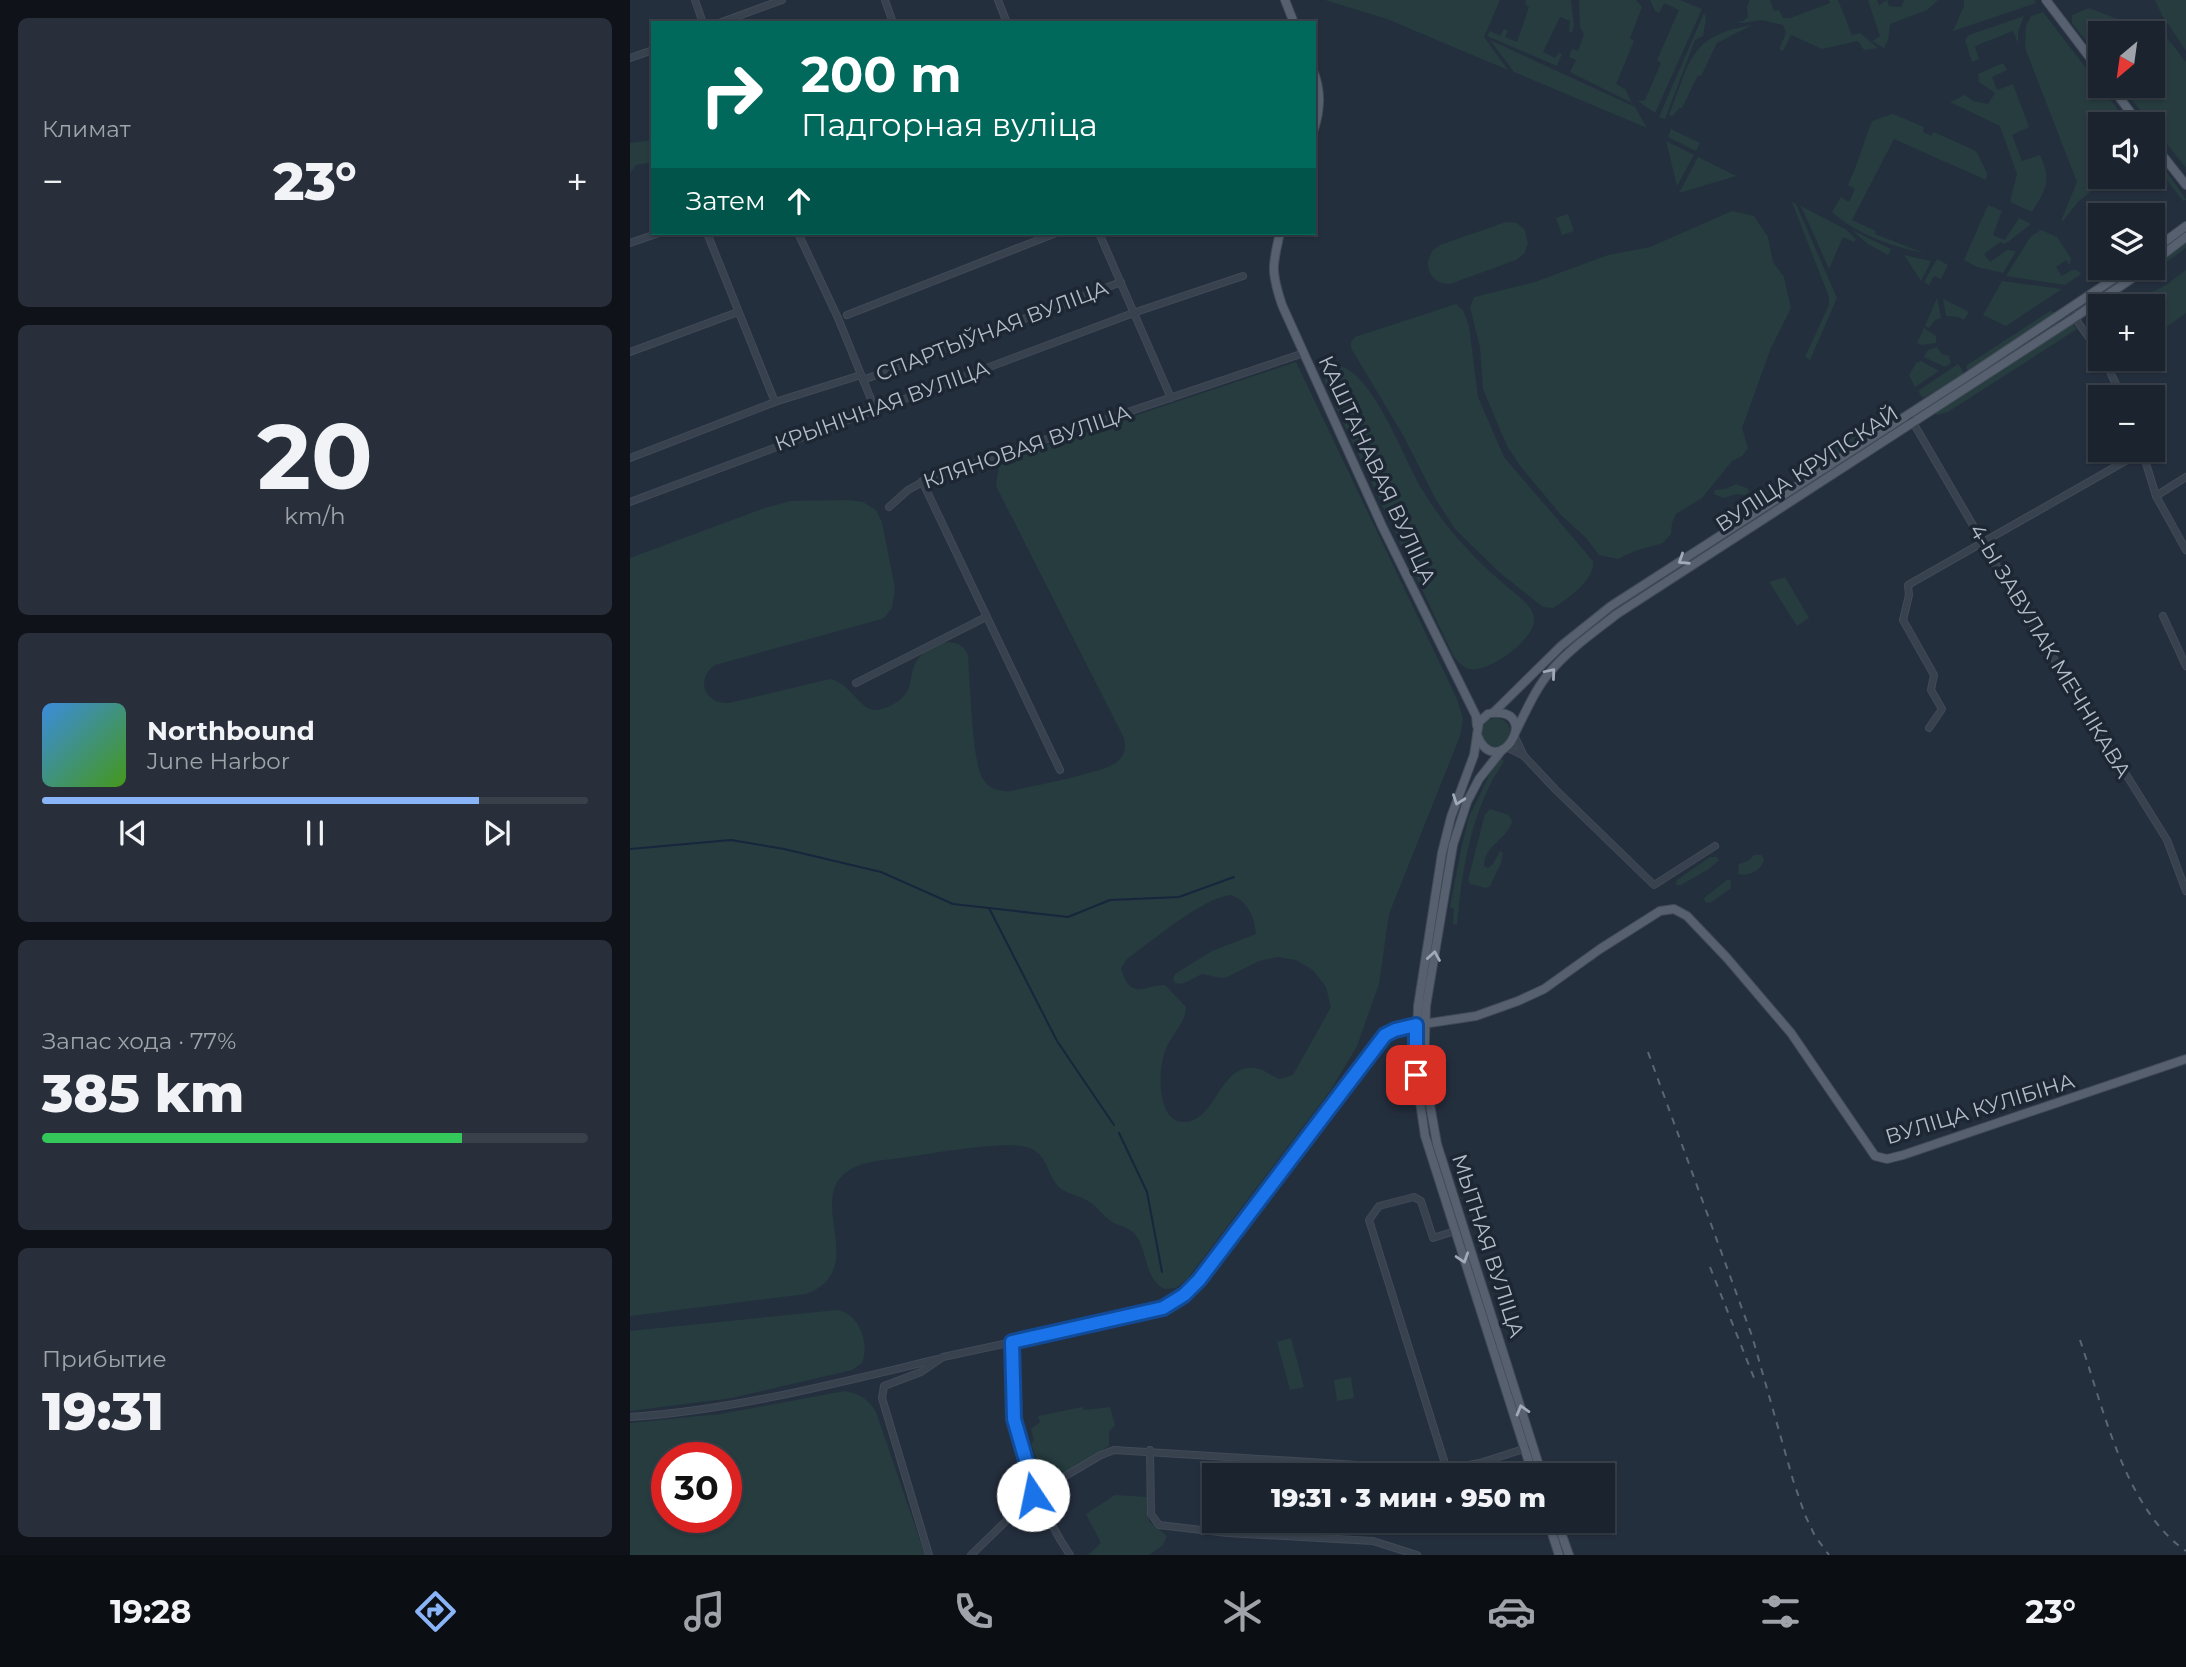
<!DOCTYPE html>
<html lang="ru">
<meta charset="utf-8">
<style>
:root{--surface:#1b232e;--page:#282f3a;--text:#f1f3f6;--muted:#a0a4aa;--line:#39404a;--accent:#8ab4f8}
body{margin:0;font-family:Montserrat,sans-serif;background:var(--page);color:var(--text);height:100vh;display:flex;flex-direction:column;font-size:26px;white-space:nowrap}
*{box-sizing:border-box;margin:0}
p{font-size:23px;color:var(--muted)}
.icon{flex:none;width:38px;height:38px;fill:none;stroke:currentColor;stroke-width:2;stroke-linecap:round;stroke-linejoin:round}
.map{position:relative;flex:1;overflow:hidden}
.details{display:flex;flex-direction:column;gap:18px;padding:18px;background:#0f1319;width:630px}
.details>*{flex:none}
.hud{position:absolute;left:21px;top:21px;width:665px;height:214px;border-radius:0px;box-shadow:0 2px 5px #0004,0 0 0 2px var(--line);background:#00695c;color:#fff;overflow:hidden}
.needle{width:46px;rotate:209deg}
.tools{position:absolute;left:1458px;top:21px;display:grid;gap:14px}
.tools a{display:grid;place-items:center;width:77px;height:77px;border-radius:0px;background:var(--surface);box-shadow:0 2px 5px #0004,0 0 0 2px var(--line);font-size:35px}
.speed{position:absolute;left:21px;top:1442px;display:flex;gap:14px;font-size:35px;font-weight:700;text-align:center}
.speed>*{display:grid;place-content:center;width:91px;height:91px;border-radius:50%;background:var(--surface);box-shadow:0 2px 5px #0004,0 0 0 2px var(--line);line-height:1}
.speed .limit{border:10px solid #d22;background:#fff;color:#111}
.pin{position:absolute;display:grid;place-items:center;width:60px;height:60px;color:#fff;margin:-30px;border-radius:14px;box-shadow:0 4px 10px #0006}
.me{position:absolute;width:77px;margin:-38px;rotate:349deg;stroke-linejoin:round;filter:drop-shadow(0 0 5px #0008)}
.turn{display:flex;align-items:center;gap:24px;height:147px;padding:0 35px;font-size:32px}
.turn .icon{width:91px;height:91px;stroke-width:2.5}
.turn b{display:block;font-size:49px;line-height:60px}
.then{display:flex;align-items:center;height:66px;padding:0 35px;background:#0003;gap:14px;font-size:26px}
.big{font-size:52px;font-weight:800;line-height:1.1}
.details .tile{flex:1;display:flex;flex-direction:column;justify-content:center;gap:10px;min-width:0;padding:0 24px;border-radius:10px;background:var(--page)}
.details .dial{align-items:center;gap:0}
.dial b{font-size:91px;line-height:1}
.song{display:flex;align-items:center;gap:21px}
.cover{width:84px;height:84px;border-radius:10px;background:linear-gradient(135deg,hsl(210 70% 55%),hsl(100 70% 35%))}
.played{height:7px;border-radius:4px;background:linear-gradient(90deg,var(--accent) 80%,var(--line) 80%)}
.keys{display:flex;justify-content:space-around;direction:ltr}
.heat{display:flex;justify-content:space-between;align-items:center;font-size:38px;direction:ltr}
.charge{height:10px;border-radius:5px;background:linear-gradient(90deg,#34c759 77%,var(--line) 0)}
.trip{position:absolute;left:572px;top:1463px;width:413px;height:70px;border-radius:0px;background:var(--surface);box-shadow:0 2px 5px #0004,0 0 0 2px var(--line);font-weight:800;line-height:70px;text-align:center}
.menu{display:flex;height:112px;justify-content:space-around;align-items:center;background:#0b0e12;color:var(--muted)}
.menu .icon{width:49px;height:49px}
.menu .on{color:var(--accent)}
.menu b{font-size:32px;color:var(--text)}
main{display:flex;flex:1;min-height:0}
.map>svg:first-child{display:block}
.green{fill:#263c3f;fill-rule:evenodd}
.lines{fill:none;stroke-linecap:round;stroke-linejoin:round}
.stream{stroke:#17263c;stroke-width:2}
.minor-casing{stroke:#414a57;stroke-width:8}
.major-casing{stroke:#414a57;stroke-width:10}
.minor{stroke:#38414e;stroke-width:6}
.major{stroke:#56606e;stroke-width:8}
.rail{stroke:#5a6575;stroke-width:2;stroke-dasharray:7 7;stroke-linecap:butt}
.oneway{stroke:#a1aab7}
.route-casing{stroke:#114b97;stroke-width:18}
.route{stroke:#1a73e8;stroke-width:12}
.labels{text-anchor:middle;stroke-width:7;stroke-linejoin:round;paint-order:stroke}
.street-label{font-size:21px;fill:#b4bcc9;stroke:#1d2633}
</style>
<main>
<section class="details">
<div class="tile"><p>Климат</p>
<div class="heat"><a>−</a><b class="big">23°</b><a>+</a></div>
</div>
<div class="tile dial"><b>20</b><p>km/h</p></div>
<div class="tile">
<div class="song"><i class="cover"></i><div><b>Northbound</b><p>June Harbor</p></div></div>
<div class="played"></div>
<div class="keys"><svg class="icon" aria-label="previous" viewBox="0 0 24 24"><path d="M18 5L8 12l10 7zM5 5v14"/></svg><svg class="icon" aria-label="pause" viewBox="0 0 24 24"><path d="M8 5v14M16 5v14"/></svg><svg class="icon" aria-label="next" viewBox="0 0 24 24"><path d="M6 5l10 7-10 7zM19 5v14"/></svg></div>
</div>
<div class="tile"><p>Запас хода · 77%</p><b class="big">385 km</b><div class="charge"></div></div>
<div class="tile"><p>Прибытие</p><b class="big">19:31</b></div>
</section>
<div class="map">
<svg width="1556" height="1555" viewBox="0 0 1556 1555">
<rect width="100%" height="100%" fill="#242f3e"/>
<!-- green -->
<g class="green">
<path d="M695,0H870L854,37L878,70L757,19Z"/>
<path d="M896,0H941L944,25L942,33L939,31L940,21L930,17L913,52L925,58L929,53L932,54L927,66L857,36L860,31L870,36L874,29L878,31L875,37L887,42L899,7L895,4Z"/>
<path d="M949,0H1006L1012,7L1000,38L1004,41L986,84L995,89L1002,103L940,72L946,60L939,57L942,49L948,51L954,34L950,27Z"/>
<path d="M1020,0H1050L1072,9L1025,113L1008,101L1015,100L1031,63L1027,60L1049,10L1034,3L1029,13L1025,11Z"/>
<path d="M1120,0H1140L1144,11L1149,10L1153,18H1160L1200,3L1199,0H1208L1222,35L1230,33L1248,48L1234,50L1228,41L1192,49L1161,35L1153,51L1149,49L1156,33L1153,25L1131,20L1114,23L1104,22L1113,21L1118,17L1117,6Z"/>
<path d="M1238,0H1247L1249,5L1257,0L1259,6L1271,7L1274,0H1308L1297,10L1260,24L1258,40L1254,48L1242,41L1250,36Z"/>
<path d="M1334,0H1405L1406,3L1323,31L1334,6Z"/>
<path d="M1525,0H1556V51L1532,15Z"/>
<path d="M1459,8L1537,38L1556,62V168L1491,86H1522V33H1470V59L1442,23V15Z"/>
<path d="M1413,12L1499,124H1470V177H1479L1448,202L1433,221H1431L1447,182L1395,48L1396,26L1401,16Z"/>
<path d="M1074,13L1076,18L1073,36L1065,40L1035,119L1029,117Z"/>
<path d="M1394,16L1388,32V43L1383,31L1348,45L1345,47L1349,59L1342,62L1335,40L1339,35Z"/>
<path d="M1122,25L1087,43L1071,76L1068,75L1052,108H1049L1043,116L1039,115C1061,61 1058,36 1122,25Z"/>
<path d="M860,40L1005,107L1017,128L884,72Z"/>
<path d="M1373,63L1377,70L1362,77L1367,90L1383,84L1399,127L1382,135L1392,161L1410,155C1422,181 1416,189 1402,212L1380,202L1387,174L1370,126L1320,102L1335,95L1343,101L1358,104L1365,93L1349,82L1348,74Z"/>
<path d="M1263,114L1294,127L1293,132L1301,136L1304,132L1346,151L1357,173L1356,180L1264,139L1222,220L1246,231L1245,234L1294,253C1263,247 1226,234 1202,212L1211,197L1219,202L1225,189L1218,185C1228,164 1233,143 1242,121Z"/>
<path d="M1041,129L1070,143L1066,151L1038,137Z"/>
<path d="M23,140V162L6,165L0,173V143Z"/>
<path d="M1036,141L1064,155L1047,186Z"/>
<path d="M1523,153L1556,199V200L1553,201L1523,162Z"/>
<path d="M1068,157L1106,176L1049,193Z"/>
<path d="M1162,202L1166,204L1207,298L1180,360L1175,357L1199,305V297Z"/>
<path d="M1358,205L1372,211L1363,235L1375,240L1389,218L1401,224L1375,244L1370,242L1354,254L1360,262L1377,250L1386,251L1373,273L1347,267L1334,260Z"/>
<path d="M1171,206L1215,229L1226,239L1224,242L1213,237L1199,269Z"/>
<path d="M1102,211L1124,216L1138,237L1143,262L1154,277L1161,308L1141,348L1112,428L1118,448L1112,456L1102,461L1072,498L1046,514L1042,523L1041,534L1033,543L1005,551L988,559L969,555L955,537L931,515L891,467L877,446L853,389L850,347L840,307L844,297L905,282L978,255L1020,247Z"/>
<path d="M938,214L944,231L932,235L926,218Z"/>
<path d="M876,222L887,223L895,230L898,244L894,254L886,260L820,284C806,284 797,275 798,261L802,251L810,245Z"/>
<path d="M1222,230L1261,249L1258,255L1238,244Z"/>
<path d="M1411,230L1427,237L1441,258L1440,265L1436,260L1426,267L1432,276L1442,270H1447L1451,274L1435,285L1376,276L1401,236Z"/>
<path d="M1556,243V248L1512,280L1522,269Z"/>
<path d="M1274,255L1301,261L1291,281Z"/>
<path d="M1307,259L1318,265L1311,279L1304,276L1299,285L1294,282Z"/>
<path d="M1556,270V313L1523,337L1522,306H1495L1536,285Z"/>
<path d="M1372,281L1432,289L1376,326L1353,315Z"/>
<path d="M1307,298L1311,318L1305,320L1299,328L1295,326Z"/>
<path d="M1313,299L1339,312L1334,320L1328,317L1316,316Z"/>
<path d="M826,304L833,310L839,326L848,397L874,457L963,561C965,580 938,599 923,608L913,607L870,573L825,529L805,498L773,435L721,348V342L725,337Z"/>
<path d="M1420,311L1424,312V315L1340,370L1336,369L1337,365Z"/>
<path d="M1442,324L1447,329L1318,412L1307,415L1305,413Z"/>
<path d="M1294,328L1306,336V343L1292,345L1287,343Z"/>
<path d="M1307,347L1312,354L1319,356L1321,363L1315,367L1294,357L1298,350Z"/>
<path d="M1291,361L1309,371L1285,387L1279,375L1286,363Z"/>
<path d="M666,362L827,699L833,719L830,736L759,914L749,984L727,1046L700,1091L558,1278L546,1288L535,1289C514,1280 518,1250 505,1234C499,1227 490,1226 482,1222C473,1216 467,1206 458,1201C450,1196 441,1195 433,1190C418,1181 419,1157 402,1149C381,1138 297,1155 270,1158C254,1160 237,1161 223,1168C170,1195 243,1269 176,1294L0,1316V558L135,508L160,501L218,500L233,502L246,510L252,522L265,588L262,608L254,618L248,620L85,665C65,679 74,704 99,703L200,679C223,684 229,712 248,710C258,708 270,702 276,693C282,684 280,672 286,662C296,645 329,631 338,655C340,679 342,764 353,779C359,789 370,792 381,791C402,786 473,773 487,762C495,756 496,747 494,738L366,486L369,466L378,458ZM600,895C617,899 625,918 626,934L582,951L545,974L543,979L545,983L552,984L572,974L591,978L597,977L629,961L648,957L666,960L683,970L696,987L701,1007L663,1075L649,1079C641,1076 634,1069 625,1068C590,1063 587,1119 556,1122C526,1125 528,1069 535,1051C540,1036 556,1023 556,1007L535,985C513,985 501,1002 491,968L497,959C522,941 571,899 600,895Z"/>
<path d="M1328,364L1333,371L1332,375L1293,398L1288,391Z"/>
<path d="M704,365C742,366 774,461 793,491C816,529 846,561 880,589C889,597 902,606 904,617C908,638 858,674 839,669C832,667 827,661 823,655L695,384L696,370Z"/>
<path d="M1257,412L1262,420L1174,477L1171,476L1173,466L1186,458L1195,457L1211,442L1219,441L1226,432Z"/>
<path d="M1106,484L1117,488L1120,493L1115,495L1107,494L1093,498L1084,494L1085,490L1096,489Z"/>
<path d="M1155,577L1179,618L1167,626L1139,582Z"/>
<circle cx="866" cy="732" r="14"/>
<path d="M872,759L874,761C870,769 864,776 860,785C839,827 831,878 827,925L823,924L824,909L820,907L831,849L839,817L864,765Z"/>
<path d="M860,809L879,815L882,822C877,839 854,846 854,866L858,868L863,864L870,851L873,853L871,863L860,886L856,888L840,884L838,880L855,814Z"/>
<path d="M1124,855H1131L1134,858C1133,870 1119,877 1108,874L1109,864L1118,861Z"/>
<path d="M1080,857H1087L1089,860L1079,869L1051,885H1046L1047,880Z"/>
<path d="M1097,880H1101L1100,889L1080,903L1075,902L1074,898Z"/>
<path d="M207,1310C229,1313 240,1344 232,1363L222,1370L102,1398L0,1411V1331Z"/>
<path d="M661,1338L674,1387L660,1390L647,1342Z"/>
<path d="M721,1377L724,1398L707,1401L704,1380Z"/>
<path d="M215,1391C229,1394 239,1399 246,1412L295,1555H0V1423L90,1414ZM37,1458H96V1517H37Z"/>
<path d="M452,1407L454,1410L480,1407L485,1425L479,1432V1446L419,1482L413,1480L401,1443L404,1440L401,1429L410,1422L408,1416Z"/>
<path d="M485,1495L517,1497L519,1521L537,1536L533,1545L519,1555H458L471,1543L456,1514Z"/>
</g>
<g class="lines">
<!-- stream -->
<g class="stream">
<path d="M0,849L101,840L154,849L251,872L323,904L438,917L480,900L549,897L604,877"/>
<path d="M359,908L427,1041L484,1125"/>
<path d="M489,1133L517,1192L532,1272"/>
</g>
<defs>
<g id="minor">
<path d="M65,0L73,23"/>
<path d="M255,0L263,23"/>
<path d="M368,0L377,23"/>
<path d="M89,23L152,0"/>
<path d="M0,58L23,50"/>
<path d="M77,233L145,402"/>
<path d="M168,233L208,318L245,409"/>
<path d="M469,233L541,398"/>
<path d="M0,243L29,233"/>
<path d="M1439,310L1470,353"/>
<path d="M217,315L426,233"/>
<path d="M0,352L108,312"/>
<path d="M1474,359L1492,397"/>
<path d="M233,380L491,282"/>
<path d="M1281,419L1376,582L1537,840L1556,891"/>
<path d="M1512,450L1526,496L1556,550"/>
<path d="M0,458L145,402L231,375"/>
<path d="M292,481L430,770"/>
<path d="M1526,496L1556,477"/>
<path d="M0,502L506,312L613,276"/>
<path d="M259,507L278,490L298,479L674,353"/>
<path d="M1533,616L1556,666"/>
<path d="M226,683L356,617"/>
<path d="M1299,728L1312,709L1301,690L1304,675L1273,620L1279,595L1278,585L1513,451"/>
<path d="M885,737L894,756L925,789L1024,885L1085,846"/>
<path d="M878,748L894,756"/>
<path d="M382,1342C385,1364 382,1386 383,1408C385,1451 416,1520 440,1555"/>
<path d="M0,1417C104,1410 207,1383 308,1359"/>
<path d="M520,1450L521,1514L529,1525L597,1533L743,1541L787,1555"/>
<path d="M817,1470L739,1220L749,1206L784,1197L791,1201L803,1238L825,1231"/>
<path d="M299,1555L252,1398L254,1386L291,1372L313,1357L517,1313L546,1302L568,1280L748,1043L765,1030L786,1025"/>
<path d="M341,1555L403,1495L471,1455L484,1450L808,1470L850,1463L903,1446"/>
</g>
<g id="major">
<path d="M655,0L664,23"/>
<path d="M1416,0L1470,71"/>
<path d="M684,73C691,91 690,111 684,129"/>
<path d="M1481,86L1509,124"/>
<path d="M1522,142L1556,185"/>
<path d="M650,233C642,266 641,272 652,305L752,526L846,716L847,726"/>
<path d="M1522,251L1556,226"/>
<path d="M1522,263L1556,237"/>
<path d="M864,712L931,646L981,606L1338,376L1500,268"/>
<path d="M858,714L849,722L844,755L821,817L812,853L788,1006L786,1075L795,1136L903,1475"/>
<path d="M886,731C896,711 905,690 919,673C938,650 964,632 987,614L1444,318L1517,268"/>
<path d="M847,735C867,784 914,709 862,713"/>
<path d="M872,750L849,779L837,802L823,845L796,1006L794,1071L807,1144L912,1475"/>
<path d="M786,1025L846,1016L888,1001L914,989L970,949L1030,911L1044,909L1057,916L1097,958L1161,1033L1245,1156L1257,1159L1273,1155L1556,1059"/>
<path d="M918,1521L929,1555"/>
<path d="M927,1521L939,1555"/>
</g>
</defs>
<!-- minor casing -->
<use href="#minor" class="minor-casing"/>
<!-- major casing -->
<use href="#major" class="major-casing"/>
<!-- minor -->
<use href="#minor" class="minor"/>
<!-- major -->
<use href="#major" class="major"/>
<!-- rail -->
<g class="rail">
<path d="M1018,1052L1122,1336L1163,1480L1175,1515L1185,1536L1199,1555"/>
<path d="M1080,1267L1126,1383"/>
<path d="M1450,1340C1473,1407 1495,1509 1556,1551"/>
</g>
</g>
<!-- one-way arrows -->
<defs><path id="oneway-chevron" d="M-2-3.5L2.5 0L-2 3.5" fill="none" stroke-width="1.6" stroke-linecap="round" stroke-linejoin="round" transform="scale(1.75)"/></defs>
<g class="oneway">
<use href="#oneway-chevron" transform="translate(1053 560) rotate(147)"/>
<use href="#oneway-chevron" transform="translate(921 673) rotate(-50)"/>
<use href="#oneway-chevron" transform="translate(828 800) rotate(110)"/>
<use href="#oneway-chevron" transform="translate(804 956) rotate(-81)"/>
<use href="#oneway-chevron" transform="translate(833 1258) rotate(72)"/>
<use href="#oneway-chevron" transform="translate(892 1410) rotate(-106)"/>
</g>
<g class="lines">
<defs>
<path id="route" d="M403,1495L408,1492L399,1471L384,1419L382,1342L533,1308L554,1295L569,1280L755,1035L765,1030L786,1025V1075"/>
</defs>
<!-- route casing -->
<use href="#route" class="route-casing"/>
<!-- route -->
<use href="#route" class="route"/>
</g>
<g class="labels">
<!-- street labels -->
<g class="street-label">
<text transform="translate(362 331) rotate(-21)" y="7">СПАРТЫЎНАЯ ВУЛІЦА</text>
<text transform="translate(252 406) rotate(-20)" y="7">КРЫНІЧНАЯ ВУЛІЦА</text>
<text transform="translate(397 447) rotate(-19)" y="7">КЛЯНОВАЯ ВУЛІЦА</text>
<text transform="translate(1177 469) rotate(-33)" y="7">ВУЛІЦА КРУПСКАЙ</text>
<text transform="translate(747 470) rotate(65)" y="7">КАШТАНАВАЯ ВУЛІЦА</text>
<text transform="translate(1420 651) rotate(59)" y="7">4-Ы ЗАВУЛАК МЕЧНІКАВА</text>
<text transform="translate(1350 1109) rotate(-17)" y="7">ВУЛІЦА КУЛІБІНА</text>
<text transform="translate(858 1246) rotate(72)" y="7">МЫТНАЯ ВУЛІЦА</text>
</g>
</g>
</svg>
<div class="tools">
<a><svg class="needle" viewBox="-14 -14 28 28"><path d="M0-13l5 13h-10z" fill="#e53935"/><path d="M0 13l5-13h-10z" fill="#a0a4aa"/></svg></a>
<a><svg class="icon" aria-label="sound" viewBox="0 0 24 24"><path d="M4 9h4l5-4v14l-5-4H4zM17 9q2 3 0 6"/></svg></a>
<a><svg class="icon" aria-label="layers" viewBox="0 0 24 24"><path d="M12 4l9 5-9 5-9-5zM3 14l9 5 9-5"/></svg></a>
<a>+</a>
<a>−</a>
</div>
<div class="speed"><div class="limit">30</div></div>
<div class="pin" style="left:786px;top:1075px;background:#d93025"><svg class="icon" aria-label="arrive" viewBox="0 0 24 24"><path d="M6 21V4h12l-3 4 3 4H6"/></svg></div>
<svg class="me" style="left:403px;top:1495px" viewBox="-20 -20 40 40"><circle r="19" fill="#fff"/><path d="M0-13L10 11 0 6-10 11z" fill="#1a73e8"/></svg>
<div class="trip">19:31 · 3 мин · 950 m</div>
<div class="hud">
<div class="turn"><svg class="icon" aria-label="right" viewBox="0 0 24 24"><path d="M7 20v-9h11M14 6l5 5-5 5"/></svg><div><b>200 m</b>Падгорная вуліца</div></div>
<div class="then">Затем<svg class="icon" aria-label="ahead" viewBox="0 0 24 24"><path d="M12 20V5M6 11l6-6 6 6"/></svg></div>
</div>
</div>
</main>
<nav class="menu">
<b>19:28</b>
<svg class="icon on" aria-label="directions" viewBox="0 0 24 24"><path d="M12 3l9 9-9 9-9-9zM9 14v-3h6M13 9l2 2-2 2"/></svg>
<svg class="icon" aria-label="music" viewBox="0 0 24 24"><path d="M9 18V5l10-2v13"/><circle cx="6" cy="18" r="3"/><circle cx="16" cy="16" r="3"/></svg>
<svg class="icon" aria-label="phone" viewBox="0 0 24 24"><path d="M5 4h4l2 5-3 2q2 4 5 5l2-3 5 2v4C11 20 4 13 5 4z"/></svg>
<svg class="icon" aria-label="climate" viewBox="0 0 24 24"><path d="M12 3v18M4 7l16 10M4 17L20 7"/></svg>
<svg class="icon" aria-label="car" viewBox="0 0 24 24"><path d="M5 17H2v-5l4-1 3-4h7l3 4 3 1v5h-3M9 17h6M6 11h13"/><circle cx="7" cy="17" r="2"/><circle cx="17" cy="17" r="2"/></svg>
<svg class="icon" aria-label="filters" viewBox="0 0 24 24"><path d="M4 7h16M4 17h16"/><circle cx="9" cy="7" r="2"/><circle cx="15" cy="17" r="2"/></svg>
<b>23°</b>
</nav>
